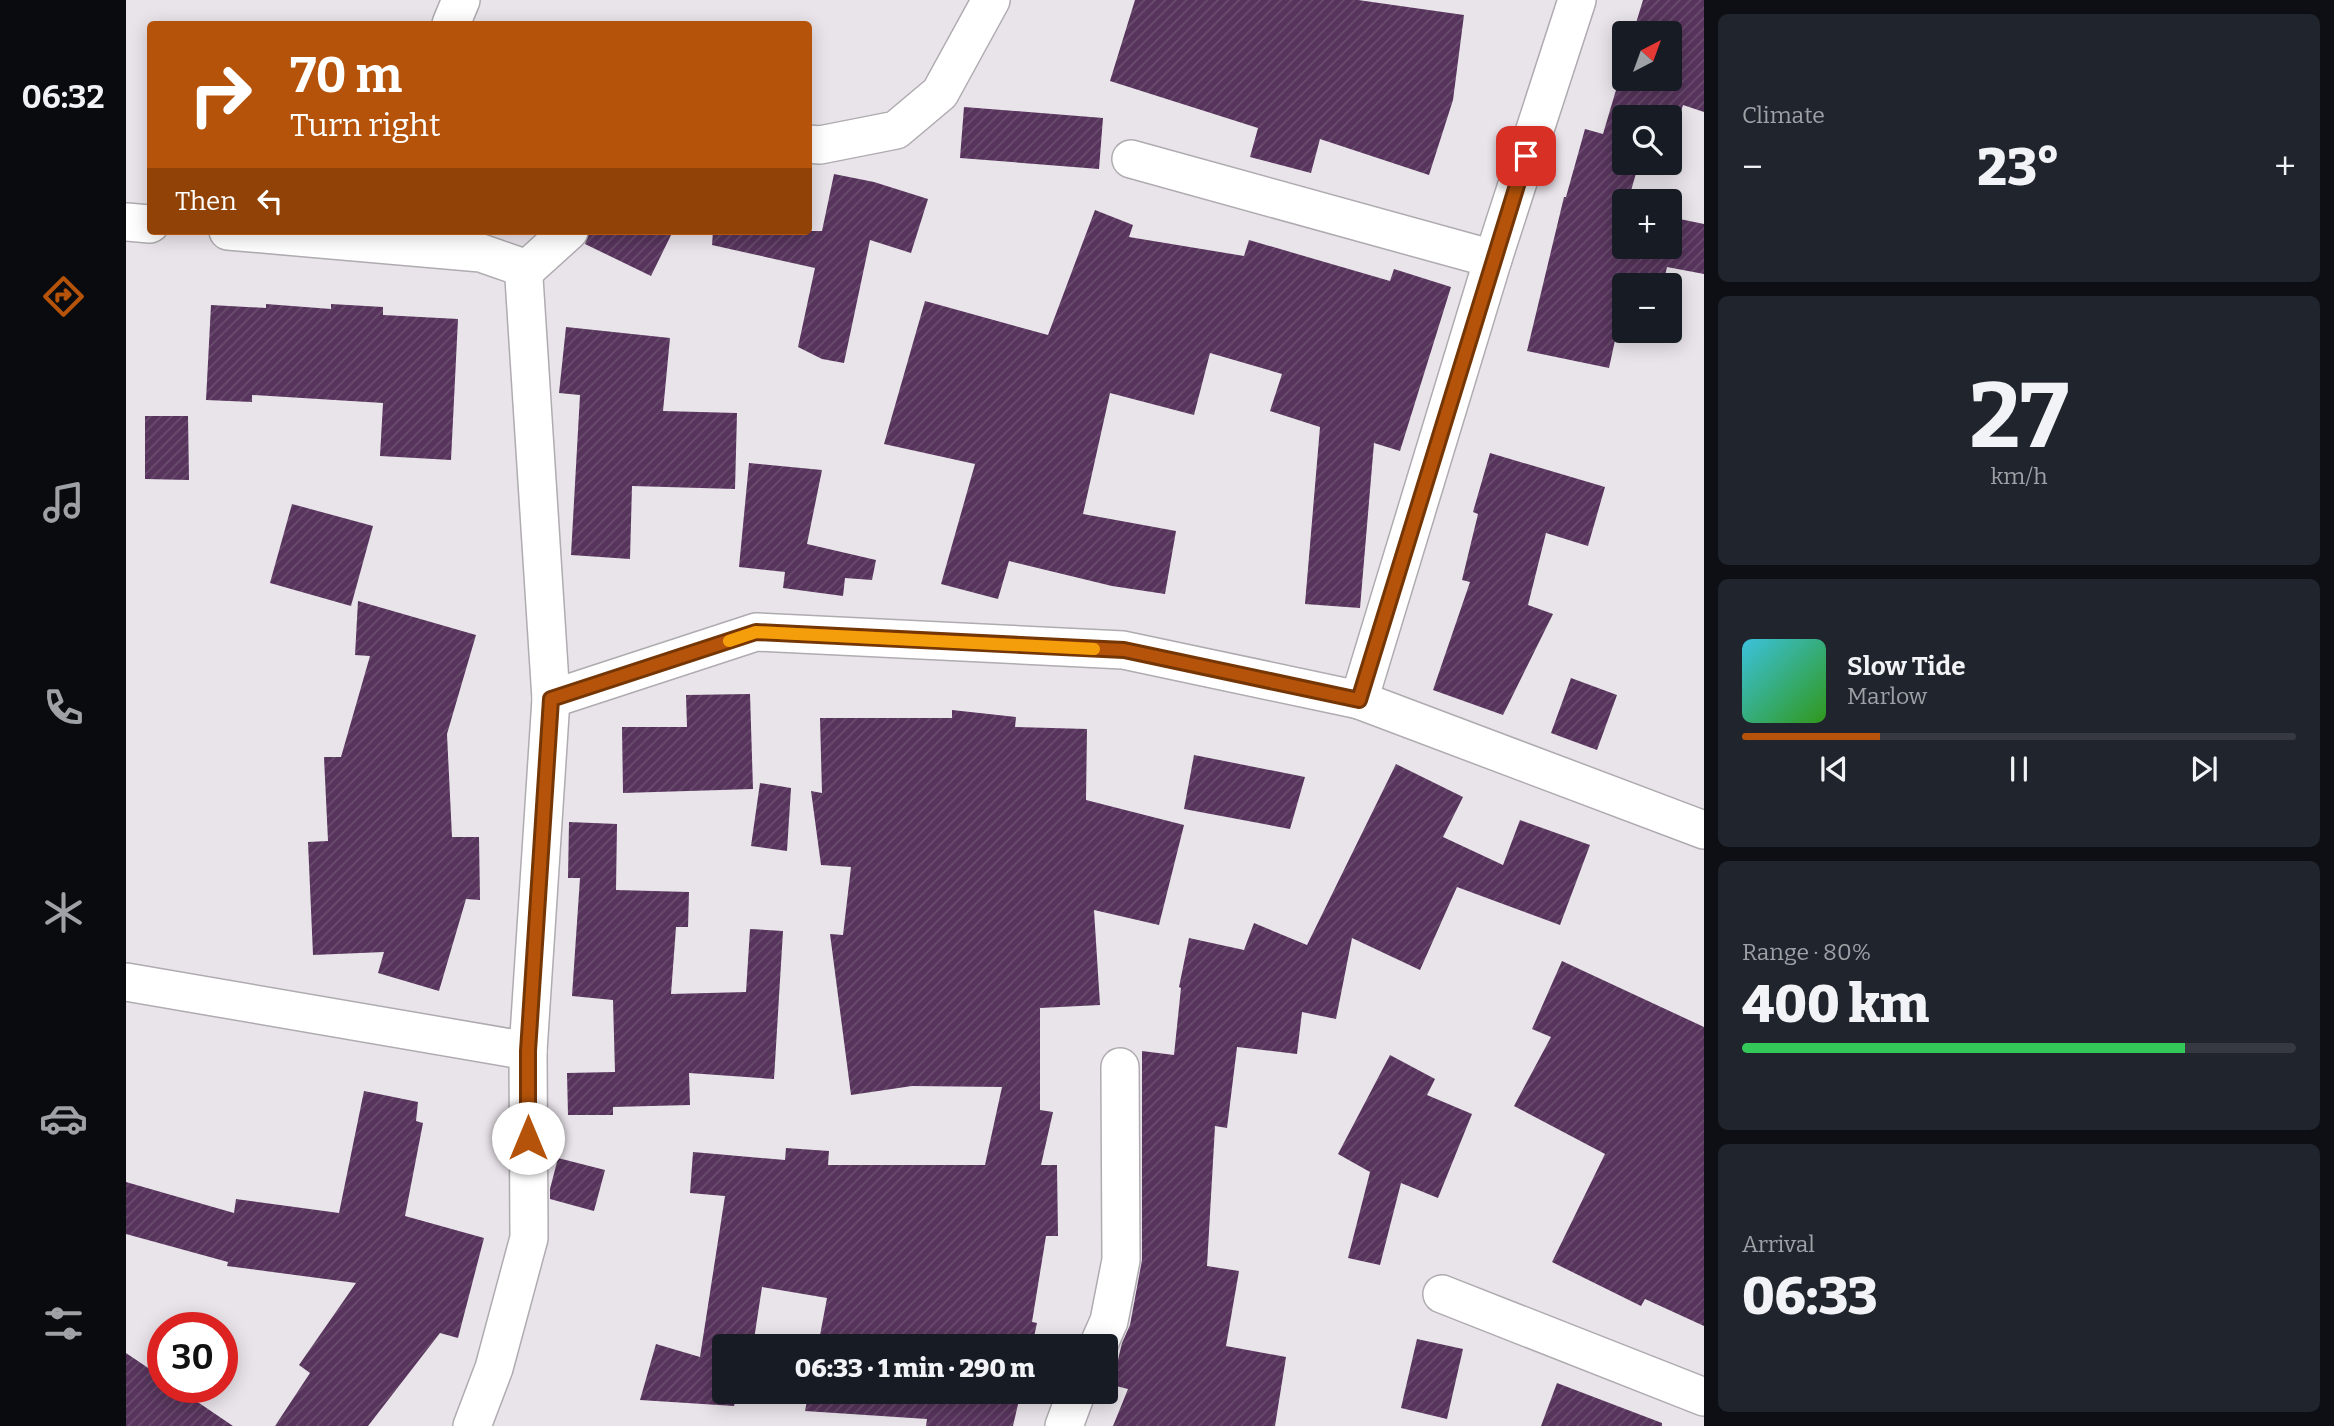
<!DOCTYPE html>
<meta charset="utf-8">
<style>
:root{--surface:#171b24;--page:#20242c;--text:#f1f3f6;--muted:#9ea1a6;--line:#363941;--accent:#b45309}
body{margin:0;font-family:Bitter,serif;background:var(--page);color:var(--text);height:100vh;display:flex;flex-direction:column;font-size:26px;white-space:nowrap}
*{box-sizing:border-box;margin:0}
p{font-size:23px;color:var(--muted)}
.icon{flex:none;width:38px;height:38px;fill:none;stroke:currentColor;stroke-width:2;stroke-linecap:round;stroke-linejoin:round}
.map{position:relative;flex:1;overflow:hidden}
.sheet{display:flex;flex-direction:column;gap:14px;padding:14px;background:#0d0f14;width:630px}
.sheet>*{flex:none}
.top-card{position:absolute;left:21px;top:21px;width:665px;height:214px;border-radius:7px;box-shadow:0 4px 18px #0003;background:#b45309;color:#fff;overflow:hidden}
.needle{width:46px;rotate:41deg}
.buttons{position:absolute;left:1486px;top:21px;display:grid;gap:14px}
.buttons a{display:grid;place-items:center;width:70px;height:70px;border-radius:7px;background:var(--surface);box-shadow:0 4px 18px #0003;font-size:35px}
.speed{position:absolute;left:21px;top:1312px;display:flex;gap:14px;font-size:35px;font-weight:700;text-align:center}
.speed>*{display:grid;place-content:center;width:91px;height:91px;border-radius:50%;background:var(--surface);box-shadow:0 4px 18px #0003;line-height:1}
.speed .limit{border:10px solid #d22;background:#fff;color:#111}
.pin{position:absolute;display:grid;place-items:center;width:60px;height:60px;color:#fff;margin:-30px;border-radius:14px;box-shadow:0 4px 10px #0006}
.me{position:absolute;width:77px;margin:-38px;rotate:0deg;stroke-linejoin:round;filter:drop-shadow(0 0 5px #0008)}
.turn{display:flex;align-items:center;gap:24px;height:147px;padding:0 28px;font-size:32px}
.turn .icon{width:91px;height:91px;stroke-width:2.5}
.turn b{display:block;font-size:49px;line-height:60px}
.then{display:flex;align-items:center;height:66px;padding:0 28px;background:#0003;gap:14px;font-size:26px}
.big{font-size:52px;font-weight:800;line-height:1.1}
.sheet .tile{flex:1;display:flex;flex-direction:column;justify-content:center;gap:10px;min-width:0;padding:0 24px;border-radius:10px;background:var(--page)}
.sheet .dial{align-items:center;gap:0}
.dial b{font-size:91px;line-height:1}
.song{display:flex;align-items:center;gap:21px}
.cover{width:84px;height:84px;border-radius:10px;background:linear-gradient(135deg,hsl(190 70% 55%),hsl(110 70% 35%))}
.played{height:7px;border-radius:4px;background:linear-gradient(90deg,var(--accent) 25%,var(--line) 25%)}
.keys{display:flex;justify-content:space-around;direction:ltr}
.heat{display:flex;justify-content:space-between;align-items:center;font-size:38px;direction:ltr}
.charge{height:10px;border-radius:5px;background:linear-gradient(90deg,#34c759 80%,var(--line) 0)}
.trip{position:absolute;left:586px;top:1334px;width:406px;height:70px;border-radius:7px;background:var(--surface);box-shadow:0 4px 18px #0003;font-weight:800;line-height:70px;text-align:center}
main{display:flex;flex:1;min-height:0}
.tab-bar{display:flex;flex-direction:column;width:126px;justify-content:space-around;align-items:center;background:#090b0e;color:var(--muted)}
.tab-bar .icon{width:49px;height:49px}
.tab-bar .on{color:var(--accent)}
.tab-bar b{font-size:32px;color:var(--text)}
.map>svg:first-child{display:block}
.building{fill:url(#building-hatch)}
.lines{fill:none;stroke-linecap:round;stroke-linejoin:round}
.street-casing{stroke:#afabb0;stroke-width:40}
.street{stroke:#fff;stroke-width:37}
.route-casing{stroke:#753606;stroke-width:18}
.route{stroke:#b45309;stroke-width:12}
.slow{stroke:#f59e0b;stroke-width:12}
</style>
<main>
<nav class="tab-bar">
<b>06:32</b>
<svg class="icon on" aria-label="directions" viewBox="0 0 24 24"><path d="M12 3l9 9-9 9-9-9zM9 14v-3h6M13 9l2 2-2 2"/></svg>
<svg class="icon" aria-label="music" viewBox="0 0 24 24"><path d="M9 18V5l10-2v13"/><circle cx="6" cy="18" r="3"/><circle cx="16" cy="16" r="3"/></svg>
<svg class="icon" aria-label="phone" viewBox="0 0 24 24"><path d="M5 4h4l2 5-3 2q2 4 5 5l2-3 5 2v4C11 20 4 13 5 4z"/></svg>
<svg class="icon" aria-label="climate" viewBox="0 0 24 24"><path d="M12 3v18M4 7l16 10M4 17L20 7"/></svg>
<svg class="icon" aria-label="car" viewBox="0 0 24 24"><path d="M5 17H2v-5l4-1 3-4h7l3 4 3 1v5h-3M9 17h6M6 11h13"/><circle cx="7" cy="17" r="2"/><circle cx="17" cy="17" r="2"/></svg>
<svg class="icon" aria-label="filters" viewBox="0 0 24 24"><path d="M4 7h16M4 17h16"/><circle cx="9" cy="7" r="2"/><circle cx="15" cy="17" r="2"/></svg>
</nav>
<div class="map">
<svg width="1578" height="1426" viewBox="0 0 1578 1426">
<defs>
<pattern id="building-hatch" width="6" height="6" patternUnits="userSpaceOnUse" patternTransform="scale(1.75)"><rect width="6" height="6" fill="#57345c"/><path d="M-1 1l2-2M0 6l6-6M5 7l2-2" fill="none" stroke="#6a4e6e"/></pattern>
</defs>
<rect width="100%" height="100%" fill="#e9e4ea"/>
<!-- building -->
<g class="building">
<path d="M1009,0H1232L1338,15L1327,100L1303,175L1194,139L1185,173L1124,157L1132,128L984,81Z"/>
<path d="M1517,0H1578V112L1557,105L1549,132L1544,131V117H1498V163H1513L1502,201H1498V247H1544V217L1578,224V274L1541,267L1537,285H1498V323L1493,322L1483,368L1401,351L1438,197H1440L1459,129L1477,134L1498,63V79H1544V33H1507Z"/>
<path d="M838,107L977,118L973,169L834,158Z"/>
<path d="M708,174L748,182L802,199L785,253L744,240L718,363L696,359L672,347L689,268L586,245L587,231H696Z"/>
<path d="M969,210L1007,225L1003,237L1118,256L1123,240L1264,281L1268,269L1325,287L1274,451L1248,443L1234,608L1179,604L1194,427L1144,411L1156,374L1084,353L1068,415L984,393L957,514L1050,531L1039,594L986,586L883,561L872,599L815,584L849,464L758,444L799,301L922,335Z"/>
<path d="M463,231H547L525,276L459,244Z"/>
<path d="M140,304L205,309V304L257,307V315L332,319L325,460L254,456L257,403L126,395V402L80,400L85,305L140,308Z"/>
<path d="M440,327L544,338L537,411L611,413L609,489L506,486L504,559L445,555L454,395L433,393Z"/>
<path d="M19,416H62L63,480L19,479Z"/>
<path d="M1364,453L1479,487L1462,546L1420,533L1402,605L1427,614L1377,715L1307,690L1344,582L1336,580L1352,514L1347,512Z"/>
<path d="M623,463L696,470L681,544L750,560L746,580L719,578L717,596L657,588L659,572L613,567Z"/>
<path d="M166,504L247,526L225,606L144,583Z"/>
<path d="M232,601L350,635L321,734L326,837H353L354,900L340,899L313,991L252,973L258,952L187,955L182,842L202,841L198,757H215L244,656L229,655Z"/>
<path d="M1445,678L1491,695L1471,750L1425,733Z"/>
<path d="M624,694L627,789L497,793L496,727H561L560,695Z"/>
<path d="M826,710L890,717L889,727L961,729L960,800L1058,825L1033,925L968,910L974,1005L914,1008V1110L927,1112L915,1165H931L932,1236H920L906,1322L911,1323L906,1346H692L701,1298L636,1287L627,1346H598V1391H612L608,1406L514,1400L530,1344L574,1357L599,1196L564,1193L567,1152L659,1160L660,1148L703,1151L702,1165H859L876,1087L786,1086L725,1095L704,934L717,935L725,867L695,865L685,791L696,793L694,718H826Z"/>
<path d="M1068,755L1179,777L1164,829L1058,809Z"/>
<path d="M1270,764L1337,797L1317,837L1377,865L1394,820L1464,845L1434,925L1331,887L1294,970L1226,938L1210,1019L1176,1012L1171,1054L1111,1047L1101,1128L1089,1126L1081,1266L1113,1271L1100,1346L1160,1357L1149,1426H987L1002,1389L986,1385L996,1343L1004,1325L1016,1260V1051L1048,1055L1055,988L1053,987L1063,938L1118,950L1128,923L1181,945Z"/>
<path d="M634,783L665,788L661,851L625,846Z"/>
<path d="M443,822L491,824L490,890L563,892L562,927H550L545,994L620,992L624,929L657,931L648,1079L563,1073L564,1105L487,1107V1115H442L441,1073L489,1072L487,1000L446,996L454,878H442Z"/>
<path d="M1436,961L1578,1027V1326L1519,1299L1515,1306L1426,1262L1479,1154L1388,1106L1425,1037L1406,1029Z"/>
<path d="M1264,1055L1309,1079L1301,1095L1346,1114L1312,1198L1275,1183L1254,1265L1222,1258L1244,1172L1212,1154Z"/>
<path d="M238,1091L292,1102L290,1121L297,1123L279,1216L358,1238L332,1338L314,1333L242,1426H149L184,1373L173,1365L230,1283L101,1266L102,1262L0,1234V1182L108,1213L110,1199L213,1213Z"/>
<path d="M432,1158L479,1170L468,1211L424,1199V1189Z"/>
<path d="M1291,1339L1337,1349L1321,1419L1275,1408Z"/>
<path d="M0,1353L37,1378V1388H51L107,1426H0Z"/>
<path d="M1431,1383L1536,1423V1426H1415Z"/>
<path d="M683,1391H895L887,1426H800L801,1419L679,1411Z"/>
</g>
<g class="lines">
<defs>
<g id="street">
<path d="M325,24L335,0"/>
<path d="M682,144L694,145L770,130L814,93L865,0"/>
<path d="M1005,159L1367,259"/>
<path d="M0,222L24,224"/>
<path d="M102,231L355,253L401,269L398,278L425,699L402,1051L403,1238L368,1368L346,1426"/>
<path d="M401,269L443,231"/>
<path d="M425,699L630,632L997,650L1233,700L1578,830"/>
<path d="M1233,700L1367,259L1451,0"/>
<path d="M0,982L402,1051"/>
<path d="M1316,1294L1578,1397"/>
<path d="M972,1346L983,1321L995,1260L994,1067"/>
<path d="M938,1426L951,1391"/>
</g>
</defs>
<!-- street casing -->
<use href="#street" class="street-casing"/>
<!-- street -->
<use href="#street" class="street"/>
</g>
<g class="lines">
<defs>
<path id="route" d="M402,1138V1051L425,699L630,632L998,650L1233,700L1400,156"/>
</defs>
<!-- route casing -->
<use href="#route" class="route-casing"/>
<!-- route -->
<use href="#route" class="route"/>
<!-- slow -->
<path class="slow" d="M603,641L630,632L968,649"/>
</g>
</svg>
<div class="buttons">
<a><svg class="needle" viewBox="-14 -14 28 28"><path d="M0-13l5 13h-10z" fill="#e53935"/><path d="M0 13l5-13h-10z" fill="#9ea1a6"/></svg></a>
<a><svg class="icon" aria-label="search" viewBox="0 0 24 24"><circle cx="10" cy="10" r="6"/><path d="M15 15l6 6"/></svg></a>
<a>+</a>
<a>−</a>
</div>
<div class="speed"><div class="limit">30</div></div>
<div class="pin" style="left:1400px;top:156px;background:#d93025"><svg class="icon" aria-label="arrive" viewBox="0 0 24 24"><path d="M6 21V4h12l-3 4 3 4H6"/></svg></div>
<svg class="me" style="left:402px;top:1138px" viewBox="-20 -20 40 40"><circle r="19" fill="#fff"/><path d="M0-13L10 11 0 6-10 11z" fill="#b45309"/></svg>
<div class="trip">06:33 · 1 min · 290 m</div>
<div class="top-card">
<div class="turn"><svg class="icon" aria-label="right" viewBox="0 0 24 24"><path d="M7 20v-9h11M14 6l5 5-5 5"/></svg><div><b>70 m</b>Turn right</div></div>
<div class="then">Then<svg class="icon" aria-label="left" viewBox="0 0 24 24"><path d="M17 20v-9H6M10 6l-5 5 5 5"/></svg></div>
</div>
</div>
<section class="sheet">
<div class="tile"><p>Climate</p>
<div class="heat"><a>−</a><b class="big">23°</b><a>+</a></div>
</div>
<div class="tile dial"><b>27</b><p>km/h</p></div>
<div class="tile">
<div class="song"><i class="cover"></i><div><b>Slow Tide</b><p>Marlow</p></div></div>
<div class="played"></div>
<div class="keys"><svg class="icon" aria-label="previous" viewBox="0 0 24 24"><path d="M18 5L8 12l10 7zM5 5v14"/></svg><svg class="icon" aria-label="pause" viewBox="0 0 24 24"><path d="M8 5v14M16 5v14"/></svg><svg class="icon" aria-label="next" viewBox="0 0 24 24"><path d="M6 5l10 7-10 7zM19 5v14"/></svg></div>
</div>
<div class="tile"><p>Range · 80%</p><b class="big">400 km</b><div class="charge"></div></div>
<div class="tile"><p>Arrival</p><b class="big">06:33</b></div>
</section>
</main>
